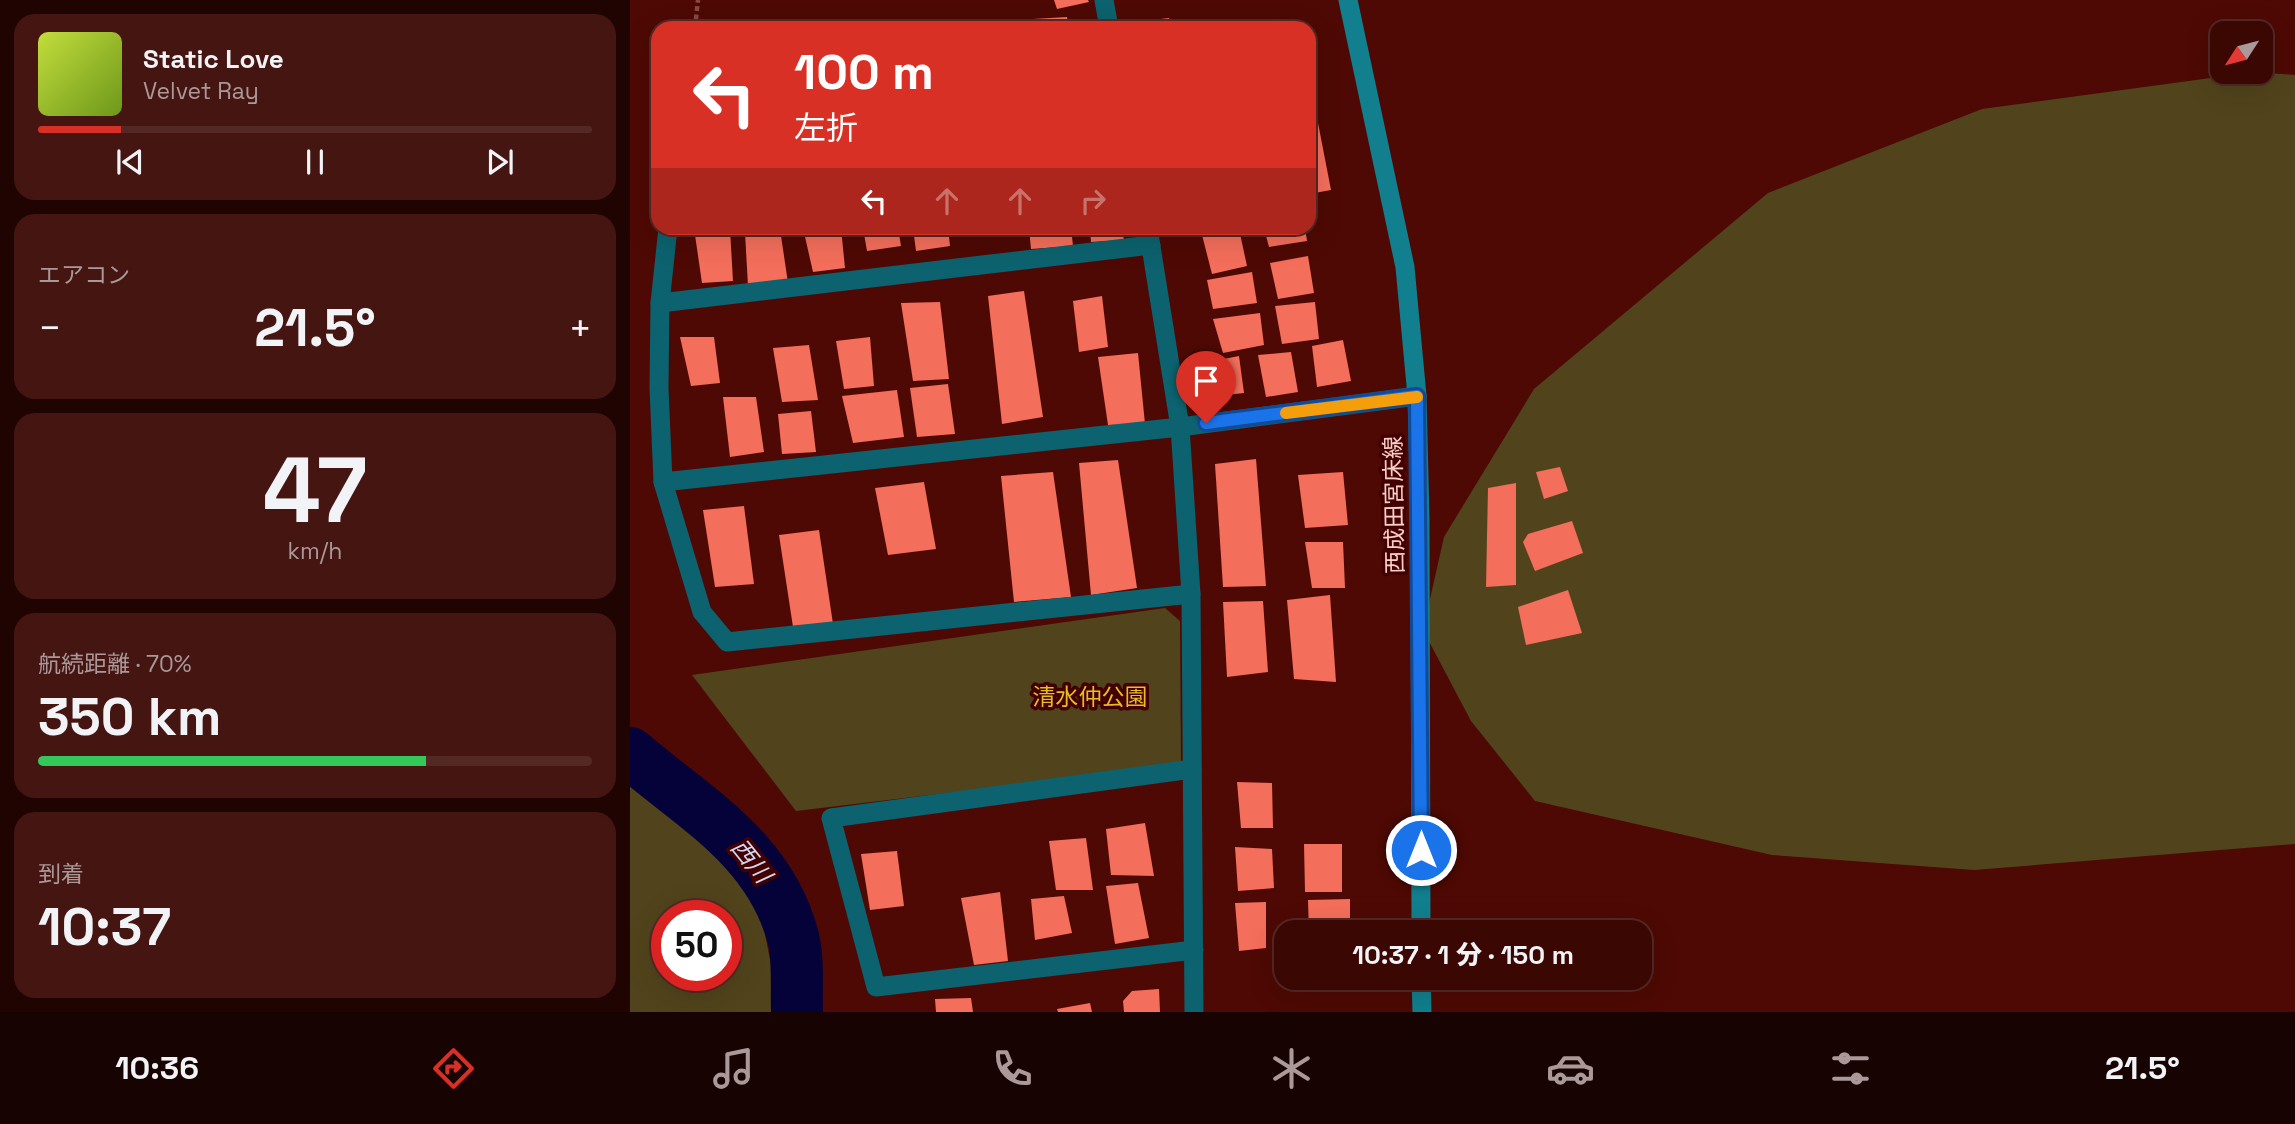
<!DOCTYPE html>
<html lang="ja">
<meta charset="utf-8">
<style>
:root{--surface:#3a0703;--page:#451512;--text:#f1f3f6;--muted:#ab999a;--line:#542825;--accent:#d93025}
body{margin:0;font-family:"Space Grotesk","Noto Sans JP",sans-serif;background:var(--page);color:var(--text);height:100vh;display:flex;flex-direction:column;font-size:26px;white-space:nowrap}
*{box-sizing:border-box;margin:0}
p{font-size:23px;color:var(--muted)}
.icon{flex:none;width:38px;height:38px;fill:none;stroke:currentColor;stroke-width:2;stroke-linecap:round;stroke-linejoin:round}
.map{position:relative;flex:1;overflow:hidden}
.drawer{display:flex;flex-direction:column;gap:14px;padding:14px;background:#200402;width:630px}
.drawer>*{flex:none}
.guide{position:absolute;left:21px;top:21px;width:665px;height:214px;border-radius:21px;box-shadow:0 7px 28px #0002,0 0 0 2px var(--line);background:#d93025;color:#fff;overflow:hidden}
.needle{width:46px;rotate:234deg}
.controls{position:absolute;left:1580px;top:21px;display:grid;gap:14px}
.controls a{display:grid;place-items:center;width:63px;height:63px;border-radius:14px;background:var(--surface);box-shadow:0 7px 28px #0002,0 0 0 2px var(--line);font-size:35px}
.speed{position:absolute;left:21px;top:900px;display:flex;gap:14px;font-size:35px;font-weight:700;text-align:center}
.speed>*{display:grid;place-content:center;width:91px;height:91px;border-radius:50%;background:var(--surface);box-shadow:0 7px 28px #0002,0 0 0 2px var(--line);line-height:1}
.speed .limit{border:10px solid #d22;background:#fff;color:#111}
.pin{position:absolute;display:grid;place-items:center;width:60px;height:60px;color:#fff;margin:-72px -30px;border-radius:50% 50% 50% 0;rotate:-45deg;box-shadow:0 0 7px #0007}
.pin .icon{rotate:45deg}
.me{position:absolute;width:77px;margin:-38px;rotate:0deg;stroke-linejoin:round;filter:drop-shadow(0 0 5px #0008)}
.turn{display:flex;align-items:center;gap:24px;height:147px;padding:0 28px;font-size:32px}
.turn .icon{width:91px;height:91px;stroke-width:2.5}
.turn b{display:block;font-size:49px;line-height:60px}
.lanes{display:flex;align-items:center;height:66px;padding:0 28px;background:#0003;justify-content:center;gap:35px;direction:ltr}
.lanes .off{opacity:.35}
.big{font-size:52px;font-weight:800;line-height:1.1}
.drawer .widget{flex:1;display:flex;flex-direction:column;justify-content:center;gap:10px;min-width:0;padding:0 24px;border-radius:21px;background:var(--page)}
.drawer .dial{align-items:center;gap:0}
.dial b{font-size:91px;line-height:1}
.song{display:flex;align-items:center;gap:21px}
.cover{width:84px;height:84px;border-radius:10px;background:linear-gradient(135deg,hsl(70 70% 55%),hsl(80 70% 35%))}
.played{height:7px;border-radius:4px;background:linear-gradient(90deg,var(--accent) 15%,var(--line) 15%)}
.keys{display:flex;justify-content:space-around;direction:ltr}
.heat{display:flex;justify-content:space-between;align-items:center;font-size:38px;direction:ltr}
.charge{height:10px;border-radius:5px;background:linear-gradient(90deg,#34c759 70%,var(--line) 0)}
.trip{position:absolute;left:644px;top:920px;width:378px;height:70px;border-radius:21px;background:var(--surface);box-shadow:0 7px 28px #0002,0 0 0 2px var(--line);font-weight:800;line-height:70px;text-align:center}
.dock{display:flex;height:112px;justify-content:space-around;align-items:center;background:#170301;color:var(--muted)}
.dock .icon{width:49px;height:49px}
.dock .on{color:var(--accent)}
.dock b{font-size:32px;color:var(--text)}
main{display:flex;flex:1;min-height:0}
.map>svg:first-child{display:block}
.green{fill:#51441c;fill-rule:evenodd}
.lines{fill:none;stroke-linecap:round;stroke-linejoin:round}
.river{stroke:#040238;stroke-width:52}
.building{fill:#f36e5b}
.path{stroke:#864943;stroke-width:4.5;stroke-dasharray:5 3.5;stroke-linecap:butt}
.minor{stroke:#0c626e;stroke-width:19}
.secondary{stroke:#117f8e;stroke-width:19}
.route-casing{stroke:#114b97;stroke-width:18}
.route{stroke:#1a73e8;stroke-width:12}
.slow{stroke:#f59e0b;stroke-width:12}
.labels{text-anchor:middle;stroke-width:7;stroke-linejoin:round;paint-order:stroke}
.street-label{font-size:23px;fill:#facfc7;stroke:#420000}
.park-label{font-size:23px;fill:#e8bc25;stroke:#420000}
.water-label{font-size:24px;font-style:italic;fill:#ced8f3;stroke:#420000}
</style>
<main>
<section class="drawer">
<div class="widget">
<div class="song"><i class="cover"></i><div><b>Static Love</b><p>Velvet Ray</p></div></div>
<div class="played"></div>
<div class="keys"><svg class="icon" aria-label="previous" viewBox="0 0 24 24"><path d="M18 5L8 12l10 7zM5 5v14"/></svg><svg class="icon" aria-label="pause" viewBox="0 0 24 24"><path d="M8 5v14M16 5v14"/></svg><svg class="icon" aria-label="next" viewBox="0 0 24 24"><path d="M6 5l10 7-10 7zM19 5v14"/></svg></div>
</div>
<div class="widget"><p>エアコン</p>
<div class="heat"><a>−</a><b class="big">21.5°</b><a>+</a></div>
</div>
<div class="widget dial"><b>47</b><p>km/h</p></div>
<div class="widget"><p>航続距離 · 70%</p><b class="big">350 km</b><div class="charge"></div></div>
<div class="widget"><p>到着</p><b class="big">10:37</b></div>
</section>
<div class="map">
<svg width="1665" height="1012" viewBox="0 0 1665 1012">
<rect width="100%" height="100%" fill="#4e0904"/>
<!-- green -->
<g class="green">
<path d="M1625,72L1665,75V844L1344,870L1142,855L905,801L841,721L793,630L814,537L904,389L1138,193L1352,109Z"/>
<path d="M535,608L550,621L551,765L166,811L62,675Z"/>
<path d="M0,769L61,819L128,898L148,1001L147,1012H0ZM37,915H96V975H37Z"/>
</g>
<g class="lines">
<!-- river -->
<path class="river" d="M0,753C65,809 139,848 163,937C169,960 166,989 167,1012"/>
</g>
<!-- building -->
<g class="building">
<path d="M424,0H458L459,2L427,9Z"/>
<path d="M437,17L439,28H405L403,19Z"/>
<path d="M539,18L542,28H507L505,22Z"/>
<path d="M379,19L380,28H350L349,21Z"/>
<path d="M293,24H331V28H294Z"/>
<path d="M679,92H682L701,190L679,194Z"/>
<path d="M173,228H211L215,268L183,272Z"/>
<path d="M233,228H268L271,246L237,251Z"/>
<path d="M283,228H318L320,246L286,251Z"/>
<path d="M399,228H441L443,246L401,249Z"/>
<path d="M460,228H492L494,240L461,242Z"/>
<path d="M634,228H675L677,241L639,247Z"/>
<path d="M100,229L103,281L72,283L65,235Z"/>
<path d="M150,229L158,283L118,286L115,233Z"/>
<path d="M609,229L617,266L582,274L571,231Z"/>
<path d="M678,256L684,293L648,299L640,263Z"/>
<path d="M622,272L627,303L583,309L577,280Z"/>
<path d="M394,291L413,417L372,424L358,296Z"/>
<path d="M472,296L478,347L449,352L443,301Z"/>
<path d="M310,302L319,379L283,381L271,303Z"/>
<path d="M685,302L689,339L652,344L645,306Z"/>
<path d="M630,313L634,345L593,353L583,319Z"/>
<path d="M50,337H84L90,383L61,386Z"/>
<path d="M240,337L244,386L214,389L206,341Z"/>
<path d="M713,340L721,381L687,387L682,346Z"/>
<path d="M179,345L188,400L152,402L143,348Z"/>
<path d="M661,352L668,392L636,397L628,355Z"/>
<path d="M508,353L515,424L478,425L468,357Z"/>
<path d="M609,356L614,393L577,397L568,364Z"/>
<path d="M318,384L325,434L287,437L280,388Z"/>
<path d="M267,390L274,437L223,443L212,396Z"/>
<path d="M93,397H126L134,452L100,457Z"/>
<path d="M181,411L186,452L152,454L148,414Z"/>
<path d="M626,459L636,586L593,587L585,464Z"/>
<path d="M488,460L507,588L461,595L449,463Z"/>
<path d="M930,467L938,491L914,499L906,472Z"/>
<path d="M423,472L441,597L384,602L371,476Z"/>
<path d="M713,472L718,525L675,528L668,475Z"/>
<path d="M294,482L306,549L258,555L245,488Z"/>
<path d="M886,483V585L856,587L858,488Z"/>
<path d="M114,506L124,584L85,587L73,510Z"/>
<path d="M942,521L953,553L905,571L893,542L898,534Z"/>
<path d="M189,530L203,624L163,627L149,535Z"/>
<path d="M675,542H713L715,588H682Z"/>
<path d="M938,590L952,633L896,645L888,607Z"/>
<path d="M700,595L706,682L664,679L657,600Z"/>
<path d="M633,601L638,672L597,677L593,602Z"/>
<path d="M607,782L642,783L643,828H611Z"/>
<path d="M515,823L524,876L481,875L476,829Z"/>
<path d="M456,838L463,890H426L419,841Z"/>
<path d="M674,844H712V892H675Z"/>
<path d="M605,847L642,849L644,888L608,891Z"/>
<path d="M267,851L274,906L240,910L231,854Z"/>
<path d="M508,883L519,938L485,944L476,886Z"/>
<path d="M370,892L378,961L344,965L331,898Z"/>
<path d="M434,896L442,933L405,940L401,899Z"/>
<path d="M720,899V933H679L678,900Z"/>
<path d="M636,902V948L609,951L605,903Z"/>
<path d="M529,989L530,1012H494L493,1001L502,991Z"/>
<path d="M341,998L343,1012H306L305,999Z"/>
<path d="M460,1003L462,1012H428L427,1009Z"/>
</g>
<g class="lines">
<!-- path -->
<path class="path" d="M65,28L68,0"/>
<!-- minor -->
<g class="minor">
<path d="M474,0L479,28"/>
<path d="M38,228L30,303L29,388L33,482L72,612L97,642L561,594"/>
<path d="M518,228L550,427L561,594L564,1012"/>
<path d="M30,303L521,245"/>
<path d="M33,482L550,427L787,396"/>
<path d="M562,769L201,818L246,987L564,950"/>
</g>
<!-- secondary -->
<g class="secondary">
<path d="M718,0L775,267L787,396L790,519L791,933"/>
<path d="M791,978L792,1012"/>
</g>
</g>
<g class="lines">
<defs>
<path id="route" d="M576,423L787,396L791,850"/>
</defs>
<!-- route casing -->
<use href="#route" class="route-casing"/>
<!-- route -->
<use href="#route" class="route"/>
<!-- slow -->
<path class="slow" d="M656,413L787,397"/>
</g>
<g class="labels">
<!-- street labels -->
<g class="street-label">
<text transform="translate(764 505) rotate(-91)" y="8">西成田宮床線</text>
</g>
<!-- park labels -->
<g class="park-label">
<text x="460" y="705">清水仲公園</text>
</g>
<!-- water labels -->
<g class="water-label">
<text transform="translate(121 861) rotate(51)" y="8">西川</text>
</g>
</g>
</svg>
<div class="controls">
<a><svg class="needle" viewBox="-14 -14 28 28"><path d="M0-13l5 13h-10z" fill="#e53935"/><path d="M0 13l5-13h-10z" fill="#ab999a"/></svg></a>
</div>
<div class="speed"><div class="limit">50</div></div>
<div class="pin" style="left:576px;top:423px;background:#d93025"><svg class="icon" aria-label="arrive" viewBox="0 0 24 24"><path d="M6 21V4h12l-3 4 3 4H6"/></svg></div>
<svg class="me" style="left:791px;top:850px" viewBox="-20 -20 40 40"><circle r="17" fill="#1a73e8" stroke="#fff" stroke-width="3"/><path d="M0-11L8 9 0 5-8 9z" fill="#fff"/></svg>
<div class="trip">10:37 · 1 分 · 150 m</div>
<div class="guide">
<div class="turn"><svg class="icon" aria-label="left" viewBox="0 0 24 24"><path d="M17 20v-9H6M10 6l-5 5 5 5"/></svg><div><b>100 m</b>左折</div></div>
<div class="lanes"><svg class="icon" aria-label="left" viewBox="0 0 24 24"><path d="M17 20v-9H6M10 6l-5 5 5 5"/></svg><svg class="icon off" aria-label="ahead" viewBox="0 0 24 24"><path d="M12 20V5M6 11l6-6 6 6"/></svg><svg class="icon off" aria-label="ahead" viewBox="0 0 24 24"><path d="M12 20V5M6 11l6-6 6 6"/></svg><svg class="icon off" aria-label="right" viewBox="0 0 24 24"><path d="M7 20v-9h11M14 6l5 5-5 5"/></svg></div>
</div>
</div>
</main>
<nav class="dock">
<b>10:36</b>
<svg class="icon on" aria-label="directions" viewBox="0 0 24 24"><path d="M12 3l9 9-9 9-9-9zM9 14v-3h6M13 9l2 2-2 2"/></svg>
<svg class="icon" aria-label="music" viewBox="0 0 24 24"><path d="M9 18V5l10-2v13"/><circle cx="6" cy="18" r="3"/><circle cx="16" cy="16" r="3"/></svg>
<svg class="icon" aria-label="phone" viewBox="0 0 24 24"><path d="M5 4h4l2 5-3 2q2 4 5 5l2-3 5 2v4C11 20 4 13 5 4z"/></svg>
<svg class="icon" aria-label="climate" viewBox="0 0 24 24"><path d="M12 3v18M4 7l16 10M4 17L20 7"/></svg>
<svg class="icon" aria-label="car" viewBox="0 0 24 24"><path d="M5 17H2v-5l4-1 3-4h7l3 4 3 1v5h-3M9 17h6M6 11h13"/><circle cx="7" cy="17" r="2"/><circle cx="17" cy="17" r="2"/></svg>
<svg class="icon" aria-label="filters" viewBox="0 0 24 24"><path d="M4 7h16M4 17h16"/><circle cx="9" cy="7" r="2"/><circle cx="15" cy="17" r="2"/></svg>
<b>21.5°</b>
</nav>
